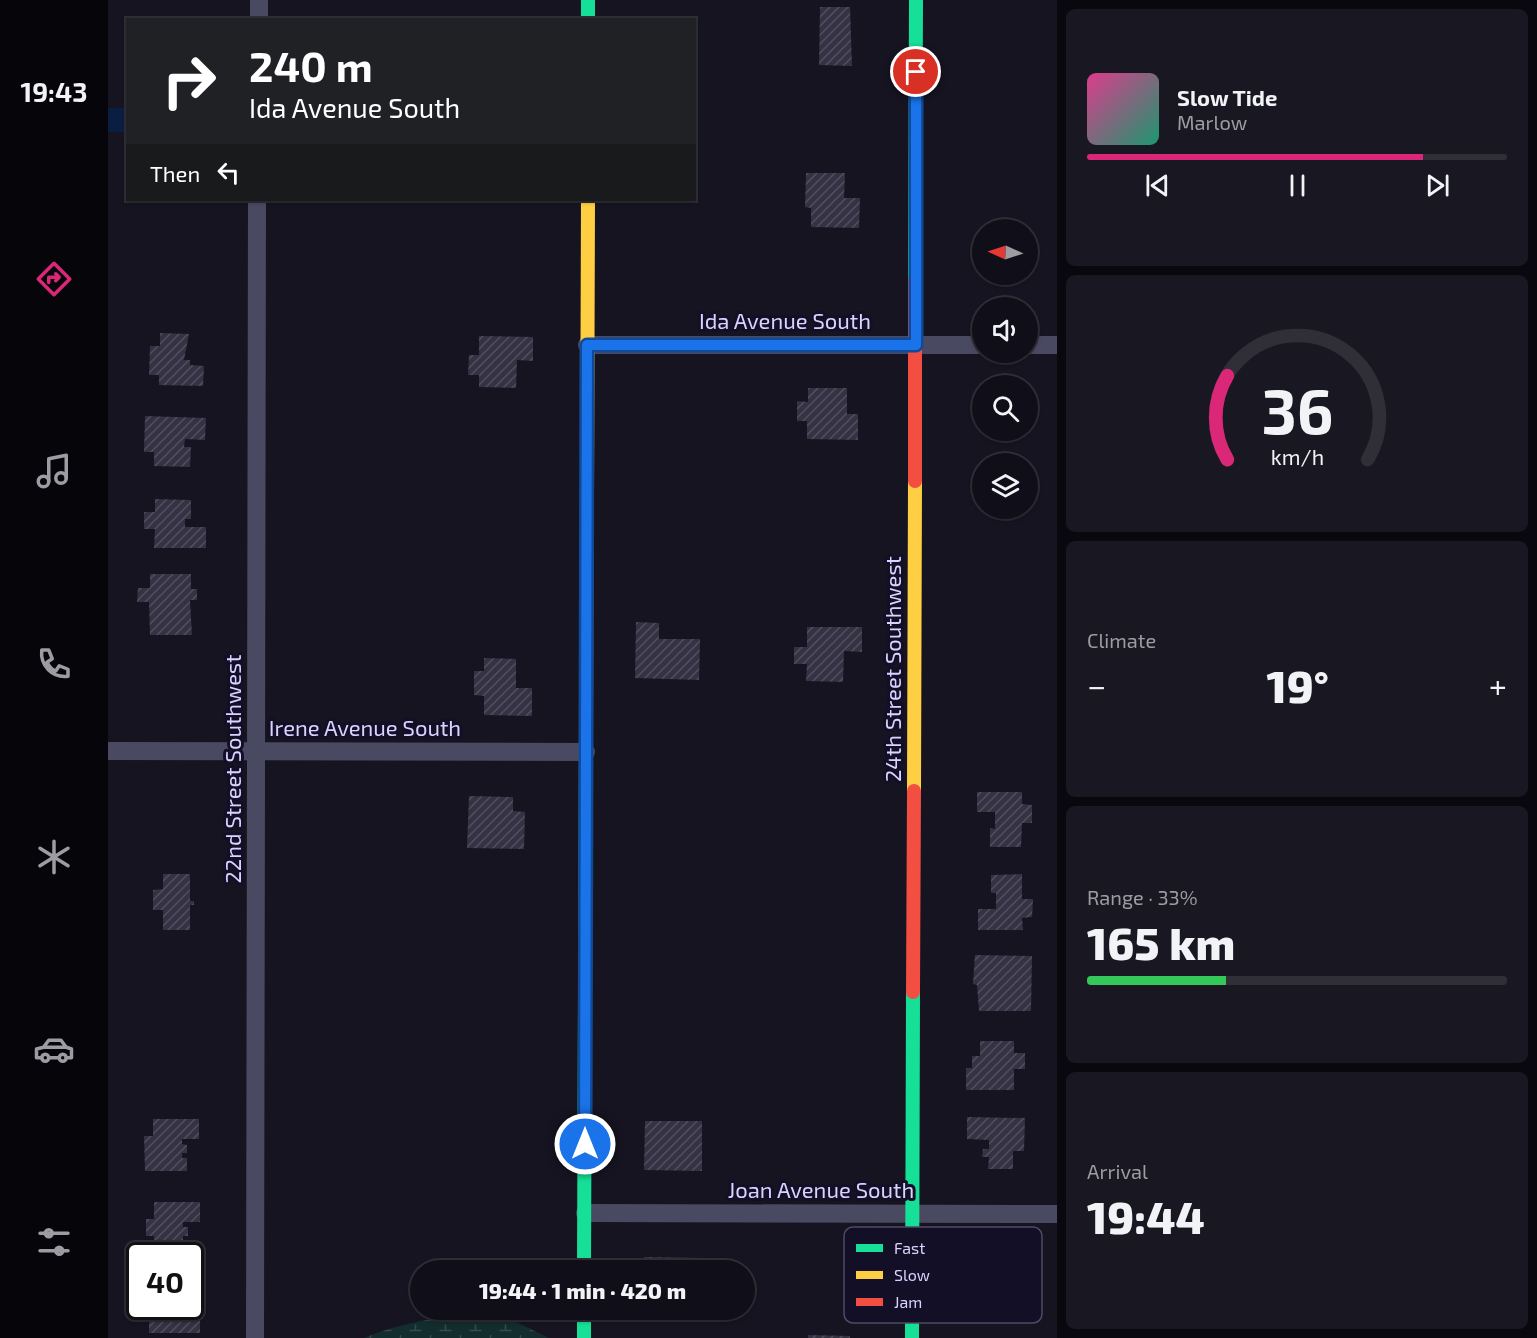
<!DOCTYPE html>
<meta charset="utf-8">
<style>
:root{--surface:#100f19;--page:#191822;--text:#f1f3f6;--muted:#9c9ca2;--line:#302f38;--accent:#db2777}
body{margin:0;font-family:"Exo 2",sans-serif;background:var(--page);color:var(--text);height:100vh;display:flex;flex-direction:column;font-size:22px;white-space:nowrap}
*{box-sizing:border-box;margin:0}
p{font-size:20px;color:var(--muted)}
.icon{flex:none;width:33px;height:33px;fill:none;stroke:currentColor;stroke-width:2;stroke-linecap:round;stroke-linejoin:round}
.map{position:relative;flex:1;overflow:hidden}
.sheet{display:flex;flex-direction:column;gap:9px;padding:9px;background:#09080e;width:480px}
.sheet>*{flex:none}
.top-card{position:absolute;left:18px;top:18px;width:570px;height:183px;border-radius:0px;box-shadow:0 2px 4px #0004,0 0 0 2px var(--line);background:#202124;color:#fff;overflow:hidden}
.needle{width:39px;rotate:273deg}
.buttons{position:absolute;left:864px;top:219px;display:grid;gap:12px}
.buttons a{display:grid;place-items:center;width:66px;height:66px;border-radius:50%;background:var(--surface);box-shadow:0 2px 4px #0004,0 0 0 2px var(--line);font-size:30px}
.speed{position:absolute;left:18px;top:1242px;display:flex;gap:12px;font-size:30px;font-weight:700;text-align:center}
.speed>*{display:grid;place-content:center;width:78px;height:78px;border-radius:50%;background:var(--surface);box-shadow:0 2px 4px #0004,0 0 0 2px var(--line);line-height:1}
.speed .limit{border:3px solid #111;border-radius:9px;background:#fff;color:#111}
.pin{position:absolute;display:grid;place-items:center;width:51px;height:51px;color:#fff;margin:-26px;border:3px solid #fff;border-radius:50%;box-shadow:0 2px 6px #0007}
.me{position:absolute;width:66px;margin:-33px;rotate:0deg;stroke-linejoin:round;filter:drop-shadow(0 0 4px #0008)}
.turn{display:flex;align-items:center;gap:21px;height:126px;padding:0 24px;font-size:27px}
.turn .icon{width:78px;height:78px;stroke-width:2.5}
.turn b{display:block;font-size:42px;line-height:51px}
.then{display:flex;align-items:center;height:57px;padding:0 24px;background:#0003;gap:12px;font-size:22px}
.big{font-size:45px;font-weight:800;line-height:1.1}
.sheet .widget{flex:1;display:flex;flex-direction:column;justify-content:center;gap:9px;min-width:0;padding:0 21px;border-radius:9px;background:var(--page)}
.sheet .dial{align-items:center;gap:0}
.dial svg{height:156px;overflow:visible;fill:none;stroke:var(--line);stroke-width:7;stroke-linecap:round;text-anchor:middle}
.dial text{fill:var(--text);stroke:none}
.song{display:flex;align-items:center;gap:18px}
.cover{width:72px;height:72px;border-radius:9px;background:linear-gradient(135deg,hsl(330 70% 55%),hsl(160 70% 35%))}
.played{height:6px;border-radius:3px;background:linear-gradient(90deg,var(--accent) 80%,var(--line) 80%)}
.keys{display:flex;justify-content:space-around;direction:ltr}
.heat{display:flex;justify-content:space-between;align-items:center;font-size:33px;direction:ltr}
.charge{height:9px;border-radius:4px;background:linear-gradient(90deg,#34c759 33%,var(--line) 0)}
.trip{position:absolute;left:302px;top:1260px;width:345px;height:60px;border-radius:30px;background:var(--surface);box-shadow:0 2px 4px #0004,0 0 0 2px var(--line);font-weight:800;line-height:60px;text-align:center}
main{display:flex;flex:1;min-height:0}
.tabs{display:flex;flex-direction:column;width:108px;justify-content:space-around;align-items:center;background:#06060a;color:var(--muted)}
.tabs .icon{width:42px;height:42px}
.tabs .current{color:var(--accent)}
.tabs b{font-size:27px;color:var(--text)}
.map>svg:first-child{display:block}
.wetland{fill:url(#wetland-marsh)}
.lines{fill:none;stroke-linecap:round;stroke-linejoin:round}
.canal{stroke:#0b1e41;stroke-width:24}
.building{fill:url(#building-hatch)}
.street{stroke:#4a4962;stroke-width:18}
.fast{stroke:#16e098;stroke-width:14}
.slow{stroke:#ffcf43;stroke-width:14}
.jam{stroke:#f24e42;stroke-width:14}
.route-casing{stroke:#114b97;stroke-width:15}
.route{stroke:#1a73e8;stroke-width:10}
.labels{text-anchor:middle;stroke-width:6;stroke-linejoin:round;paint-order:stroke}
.street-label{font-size:22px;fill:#d9d4ff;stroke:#130f26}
.key{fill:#130f26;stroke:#4e4a67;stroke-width:1.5}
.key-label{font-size:16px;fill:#d9d4ff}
</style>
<main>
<nav class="tabs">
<b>19:43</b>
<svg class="icon current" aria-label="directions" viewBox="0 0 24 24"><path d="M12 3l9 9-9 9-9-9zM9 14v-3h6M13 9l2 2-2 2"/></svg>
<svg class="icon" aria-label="music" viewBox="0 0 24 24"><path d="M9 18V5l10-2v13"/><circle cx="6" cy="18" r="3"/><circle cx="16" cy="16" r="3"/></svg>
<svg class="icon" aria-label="phone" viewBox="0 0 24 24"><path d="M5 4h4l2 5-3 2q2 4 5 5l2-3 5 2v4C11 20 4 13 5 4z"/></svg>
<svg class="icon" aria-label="climate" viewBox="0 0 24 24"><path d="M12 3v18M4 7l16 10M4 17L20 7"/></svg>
<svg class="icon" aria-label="car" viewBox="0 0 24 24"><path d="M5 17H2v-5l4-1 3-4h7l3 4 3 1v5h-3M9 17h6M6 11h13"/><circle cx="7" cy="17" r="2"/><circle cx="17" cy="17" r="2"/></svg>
<svg class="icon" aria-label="filters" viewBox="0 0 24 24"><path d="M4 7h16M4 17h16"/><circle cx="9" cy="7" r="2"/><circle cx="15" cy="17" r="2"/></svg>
</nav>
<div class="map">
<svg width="949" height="1338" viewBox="0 0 949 1338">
<defs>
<pattern id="wetland-marsh" width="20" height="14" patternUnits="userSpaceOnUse" patternTransform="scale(1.5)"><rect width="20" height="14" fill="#132c2d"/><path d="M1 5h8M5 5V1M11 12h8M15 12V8" fill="none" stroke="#354a4c"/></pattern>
<pattern id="building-hatch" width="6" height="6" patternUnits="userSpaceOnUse" patternTransform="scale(1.5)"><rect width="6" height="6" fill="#343243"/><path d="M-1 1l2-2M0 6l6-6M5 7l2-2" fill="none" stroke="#514f5f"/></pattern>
</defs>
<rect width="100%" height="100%" fill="#161421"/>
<!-- wetland -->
<path class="wetland" d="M377,1312L406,1321L441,1338H256C291,1323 339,1315 377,1312Z"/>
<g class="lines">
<!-- canal -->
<path class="canal" d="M0,120H20"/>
</g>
<!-- building -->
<g class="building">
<path d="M712,7H742L744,66L711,65Z"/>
<path d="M698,173H737L736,198H752L751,228L703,227V208L697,207Z"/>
<path d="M52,333L81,334L76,360H82V365L96,366L95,386L51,385V375H41L42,346H52Z"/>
<path d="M371,336L425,337V361L409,360L408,388L371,387V375H360L361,355H371Z"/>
<path d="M700,388H739V414H750V440L699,439V421H689V401L700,402Z"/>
<path d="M37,416L98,418L97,440L77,439L76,447H83L82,467L46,466V452H36Z"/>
<path d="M47,499L83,500V519H77V527H98V548H46L47,529H36V512H47Z"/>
<path d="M42,574H83V589H89V600H82L84,635H42L41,602H29L30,588H42Z"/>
<path d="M528,622L551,623V639H592L591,680L527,678Z"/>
<path d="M699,627H754V652L736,651L735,682L698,681L699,664H686V647H699Z"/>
<path d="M376,658L408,659V688H424V716L376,715V696L366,695V671H376Z"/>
<path d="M869,792H914V804L924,805V823H914L913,847H882V828L887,829V812H869Z"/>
<path d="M361,796L405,797V811L417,812L416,849L359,848Z"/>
<path d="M55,874H82V901H86V905H82V930H55V910H45V890L55,889Z"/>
<path d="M914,874V899H925L924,917L914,918L915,930H870V909H888V893H883V875Z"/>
<path d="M867,955L924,956L923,1011H871L869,985L865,984Z"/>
<path d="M872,1041H906V1053H917V1069H906V1090H858V1068H864V1056H872Z"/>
<path d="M859,1117L917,1118L916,1151H905V1169H880L881,1157H874L875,1149H881V1140L859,1139Z"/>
<path d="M45,1119H91V1139H74V1144L79,1145V1153H74V1158H79V1171H37L36,1136H45Z"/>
<path d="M537,1121H594V1171L536,1170Z"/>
<path d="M46,1202H92V1222H75V1227H80V1236H75V1241H80V1254L46,1253V1236H38V1219H46Z"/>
<path d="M536,1257L596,1258V1270H536Z"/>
<path d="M41,1306H76V1310L92,1311V1333H41Z"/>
<path d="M700,1335L742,1336V1338H700Z"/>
</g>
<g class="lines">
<!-- street -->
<g class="street">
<path d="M151,20V0"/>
<path d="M479,345H874"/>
<path d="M920,345H949"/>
<path d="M0,751L478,752"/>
<path d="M477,1213L949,1214"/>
<path d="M147,1338L149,200"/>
</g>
<!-- fast -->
<g class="fast">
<path d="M480,0V20"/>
<path d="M807,280L808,0"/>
<path d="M476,1270L478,723"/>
<path d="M476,1310V1338"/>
<path d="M804,1338L805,992"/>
</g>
<!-- slow -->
<g class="slow">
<path d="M479,494L480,200"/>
<path d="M806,791L807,481"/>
</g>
<!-- jam -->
<g class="jam">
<path d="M807,481V280"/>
<path d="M478,723L479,494"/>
<path d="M805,992L806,791"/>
</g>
</g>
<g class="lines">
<defs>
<path id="route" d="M477,1144L479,345H808V72"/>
</defs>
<!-- route casing -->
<use href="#route" class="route-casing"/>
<!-- route -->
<use href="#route" class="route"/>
</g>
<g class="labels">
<!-- street labels -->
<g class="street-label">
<text x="677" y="329">Ida Avenue South</text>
<text transform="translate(785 669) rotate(-90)" y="8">24th Street Southwest</text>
<text x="257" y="736">Irene Avenue South</text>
<text transform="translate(125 769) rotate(-90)" y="8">22nd Street Southwest</text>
<text x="713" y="1198">Joan Avenue South</text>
</g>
</g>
<!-- legend -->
<rect x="736" y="1227" width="198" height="96" rx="9" class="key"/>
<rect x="748" y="1244" width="27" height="8" fill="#16e098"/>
<rect x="748" y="1271" width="27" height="8" fill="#ffcf43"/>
<rect x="748" y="1298" width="27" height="8" fill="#f24e42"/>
<g class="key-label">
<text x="786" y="1254">Fast</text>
<text x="786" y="1281">Slow</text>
<text x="786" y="1308">Jam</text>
</g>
</svg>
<div class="buttons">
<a><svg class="needle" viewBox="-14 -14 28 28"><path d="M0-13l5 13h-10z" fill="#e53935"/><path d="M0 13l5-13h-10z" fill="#9c9ca2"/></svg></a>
<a><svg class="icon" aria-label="sound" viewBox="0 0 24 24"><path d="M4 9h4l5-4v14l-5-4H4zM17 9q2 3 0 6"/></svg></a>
<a><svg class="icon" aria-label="search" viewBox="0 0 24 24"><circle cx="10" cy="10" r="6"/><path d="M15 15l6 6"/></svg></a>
<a><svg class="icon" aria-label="layers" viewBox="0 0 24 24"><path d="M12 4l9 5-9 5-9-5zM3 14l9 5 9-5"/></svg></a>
</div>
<div class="speed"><div class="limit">40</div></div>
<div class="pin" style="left:808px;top:72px;background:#d93025"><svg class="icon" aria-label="arrive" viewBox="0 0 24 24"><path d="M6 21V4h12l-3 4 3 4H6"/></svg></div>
<svg class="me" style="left:477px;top:1144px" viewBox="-20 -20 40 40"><circle r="17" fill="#1a73e8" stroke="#fff" stroke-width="3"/><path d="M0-11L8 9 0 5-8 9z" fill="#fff"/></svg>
<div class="trip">19:44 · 1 min · 420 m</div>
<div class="top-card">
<div class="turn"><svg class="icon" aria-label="right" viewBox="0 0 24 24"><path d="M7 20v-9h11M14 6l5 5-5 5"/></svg><div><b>240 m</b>Ida Avenue South</div></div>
<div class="then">Then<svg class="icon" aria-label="left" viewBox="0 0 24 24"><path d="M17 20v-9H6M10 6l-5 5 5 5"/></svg></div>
</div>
</div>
<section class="sheet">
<div class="widget">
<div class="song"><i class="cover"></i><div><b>Slow Tide</b><p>Marlow</p></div></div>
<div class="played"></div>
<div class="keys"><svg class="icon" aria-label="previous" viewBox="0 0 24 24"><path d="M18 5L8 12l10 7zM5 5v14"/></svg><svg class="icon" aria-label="pause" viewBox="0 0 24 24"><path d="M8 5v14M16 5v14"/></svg><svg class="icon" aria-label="next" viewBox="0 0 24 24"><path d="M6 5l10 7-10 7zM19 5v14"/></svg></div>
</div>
<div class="widget dial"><svg viewBox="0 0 100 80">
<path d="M14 69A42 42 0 1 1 86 69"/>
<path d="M14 69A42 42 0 0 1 14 26" stroke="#db2777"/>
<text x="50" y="56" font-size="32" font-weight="700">36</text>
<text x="50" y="72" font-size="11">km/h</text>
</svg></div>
<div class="widget"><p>Climate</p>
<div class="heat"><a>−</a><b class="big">19°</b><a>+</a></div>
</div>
<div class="widget"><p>Range · 33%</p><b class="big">165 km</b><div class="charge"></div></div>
<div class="widget"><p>Arrival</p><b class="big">19:44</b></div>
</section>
</main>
